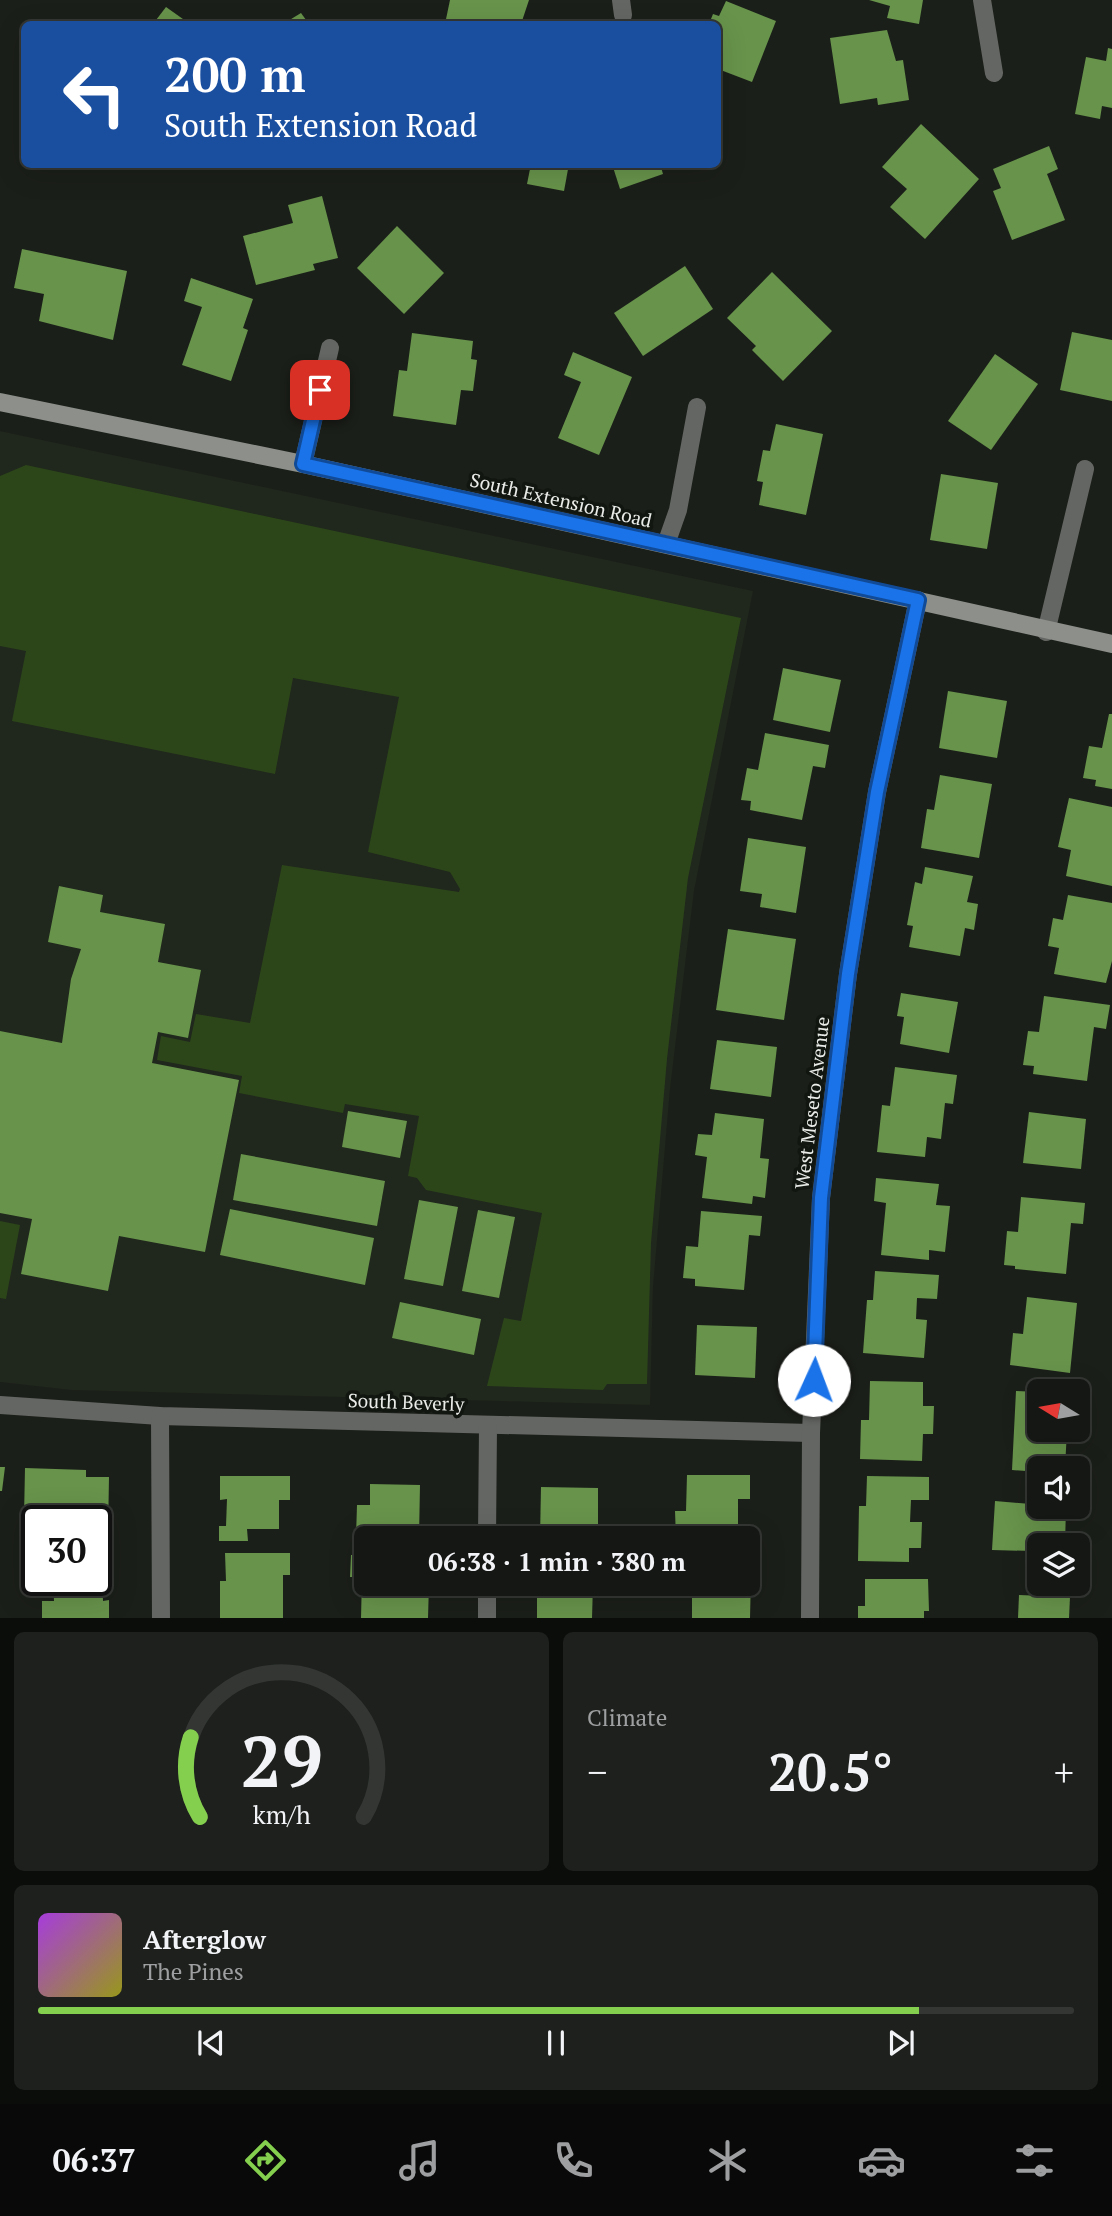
<!DOCTYPE html>
<meta charset="utf-8">
<style>
:root{--surface:#141713;--page:#1d201c;--text:#f1f3f6;--muted:#9d9fa0;--line:#333633;--accent:#84cf4d}
body{margin:0;font-family:"PT Serif",serif;background:var(--page);color:var(--text);height:100vh;display:flex;flex-direction:column;font-size:26px;white-space:nowrap}
*{box-sizing:border-box;margin:0}
p{font-size:23px;color:var(--muted)}
.icon{flex:none;width:38px;height:38px;fill:none;stroke:currentColor;stroke-width:2;stroke-linecap:round;stroke-linejoin:round}
.map{position:relative;height:1618px;overflow:hidden}
.side{display:flex;flex-direction:column;gap:14px;padding:14px;background:#0b0d0a;flex:1}
.side>*{flex:none}
.hud{position:absolute;left:21px;top:21px;width:700px;height:147px;border-radius:10px;box-shadow:0 7px 28px #0002,0 0 0 2px var(--line);background:#1a4fa0;color:#fff;overflow:hidden}
.needle{width:46px;rotate:281deg}
.buttons{position:absolute;left:1027px;top:1379px;display:grid;gap:14px}
.buttons a{display:grid;place-items:center;width:63px;height:63px;border-radius:10px;background:var(--surface);box-shadow:0 7px 28px #0002,0 0 0 2px var(--line);font-size:35px}
.speed{position:absolute;left:21px;top:1505px;display:flex;gap:14px;font-size:35px;font-weight:700;text-align:center}
.speed>*{display:grid;place-content:center;width:91px;height:91px;border-radius:50%;background:var(--surface);box-shadow:0 7px 28px #0002,0 0 0 2px var(--line);line-height:1}
.speed .limit{border:4px solid #111;border-radius:10px;background:#fff;color:#111}
.pin{position:absolute;display:grid;place-items:center;width:60px;height:60px;color:#fff;margin:-30px;border-radius:14px;box-shadow:0 4px 10px #0006}
.me{position:absolute;width:77px;margin:-38px;rotate:2deg;stroke-linejoin:round;filter:drop-shadow(0 0 5px #0008)}
.turn{display:flex;align-items:center;gap:24px;height:147px;padding:0 28px;font-size:32px}
.turn .icon{width:91px;height:91px;stroke-width:2.5}
.turn b{display:block;font-size:49px;line-height:60px}
.big{font-size:52px;font-weight:600;line-height:1.1}
.side .tile{flex:1;display:flex;flex-direction:column;justify-content:center;gap:10px;min-width:0;padding:0 24px;border-radius:10px;background:var(--page)}
.side .dial{align-items:center;gap:0}
.dial svg{height:182px;overflow:visible;fill:none;stroke:var(--line);stroke-width:7;stroke-linecap:round;text-anchor:middle}
.dial text{fill:var(--text);stroke:none}
.song{display:flex;align-items:center;gap:21px}
.cover{width:84px;height:84px;border-radius:10px;background:linear-gradient(135deg,hsl(280 70% 55%),hsl(60 70% 35%))}
.played{height:7px;border-radius:4px;background:linear-gradient(90deg,var(--accent) 85%,var(--line) 85%)}
.keys{display:flex;justify-content:space-around;direction:ltr}
.heat{display:flex;justify-content:space-between;align-items:center;font-size:38px;direction:ltr}
.side .tiles{flex:1;display:grid;gap:14px;grid-template-columns:1fr 1fr}
.tile:last-child{grid-column:span 2}
.trip{position:absolute;left:354px;top:1526px;width:406px;height:70px;border-radius:10px;background:var(--surface);box-shadow:0 7px 28px #0002,0 0 0 2px var(--line);font-weight:600;line-height:70px;text-align:center}
.tabs{display:flex;height:112px;justify-content:space-around;align-items:center;background:#080908;color:var(--muted)}
.tabs .icon{width:49px;height:49px}
.tabs .active{color:var(--accent)}
.tabs b{font-size:32px;color:var(--text)}
.map>svg:first-child{display:block}
.built{fill:#20271c}
.green{fill:#2c461a}
.building{fill:#67934b}
.lines{fill:none;stroke-linecap:round;stroke-linejoin:round}
.street{stroke:#646663;stroke-width:18}
.secondary{stroke:#8c8f8a;stroke-width:18}
.route-casing{stroke:#114b97;stroke-width:18}
.route{stroke:#1a73e8;stroke-width:12}
.labels{text-anchor:middle;stroke-width:7;stroke-linejoin:round;paint-order:stroke}
.street-label{font-size:19px;fill:#e9ece8;stroke:#121610}
</style>
<div class="map">
<svg width="1112" height="1618" viewBox="0 0 1112 1618">
<rect width="100%" height="100%" fill="#1b1f19"/>
<!-- built -->
<path class="built" d="M0,431L753,591L694,891L670,1089L653,1287L650,1405L71,1390L0,1382Z"/>
<!-- green -->
<g class="green">
<path d="M26,465L741,618L688,878L667,1059L651,1243L647,1384H607L603,1390L487,1386L504,1318L521,1321L542,1213L426,1190L417,1178L408,1176L419,1116L345,1104L343,1113L239,1093L242,1076L157,1060L161,1036L190,1042L196,1014L250,1023L282,865L459,892L460,889L450,872L368,852L399,697L293,678L275,774L12,721L26,651L0,646V476Z"/>
<path d="M0,1221L20,1225L6,1299L0,1298Z"/>
</g>
<!-- building -->
<g class="building">
<path d="M450,0H529L521,24H445Z"/>
<path d="M869,0H923L919,24L887,18L890,6Z"/>
<path d="M726,1L776,21L752,82L718,69V24H709L713,14L719,16Z"/>
<path d="M166,7L190,24H153Z"/>
<path d="M301,13L309,24H283Z"/>
<path d="M887,30L896,61L903,60L909,100L878,105L877,98L840,104L830,38Z"/>
<path d="M1108,48L1112,49V108L1102,106L1100,119L1075,114L1086,57L1106,61Z"/>
<path d="M921,124L979,179L925,239L890,207L907,189L882,167Z"/>
<path d="M1049,146L1058,169L1047,174L1065,220L1012,240L993,191L1001,188L993,169Z"/>
<path d="M531,164H569L564,191L527,184Z"/>
<path d="M612,164H660L663,174L620,189Z"/>
<path d="M322,196L338,258L313,264L315,270L256,285L243,236L293,223L288,205Z"/>
<path d="M397,226L444,273L404,314L357,268Z"/>
<path d="M22,249L127,271L113,340L39,321L44,294L14,288Z"/>
<path d="M685,266L713,309L643,356L614,313Z"/>
<path d="M772,272L832,331L783,381L752,350L756,346L727,318Z"/>
<path d="M191,278L253,299L243,328L248,330L231,381L182,365L202,307L184,301Z"/>
<path d="M1072,332L1112,340V401L1060,390Z"/>
<path d="M412,333L473,341L471,359L477,360L473,391L461,390L456,425L393,416L399,370L407,371Z"/>
<path d="M573,352L632,377L599,455L558,438L581,382L564,375Z"/>
<path d="M995,354L1038,384L991,450L948,421Z"/>
<path d="M776,424L823,434L806,515L759,505L763,482L757,481L763,450L770,451Z"/>
<path d="M941,474L998,483L987,549L930,540Z"/>
<path d="M783,668L841,680L830,732L773,720Z"/>
<path d="M948,691L1007,701L997,758L939,748Z"/>
<path d="M1109,714H1112V789L1095,786L1096,780L1083,778L1089,746L1102,748Z"/>
<path d="M765,733L829,745L825,768L813,766L802,820L750,810L751,801L741,800L747,768L758,770Z"/>
<path d="M940,775L992,784L979,858L921,848L927,809L934,810Z"/>
<path d="M1069,798L1112,807V886L1066,876L1071,850L1058,847Z"/>
<path d="M748,838L806,847L796,913L760,907L762,894L740,891Z"/>
<path d="M925,867L973,876L967,902L978,904L974,930L965,928L960,956L909,947L913,926L907,925L915,882L922,884Z"/>
<path d="M59,886L103,895L100,912L165,924L158,962L201,970L188,1038L158,1032L152,1063L239,1080L205,1252L119,1236L108,1291L21,1274L32,1219L0,1213V1031L62,1043L71,979L81,949L48,942Z"/>
<path d="M1068,895L1112,903V961L1106,983L1054,974L1059,948L1048,946L1053,918L1063,920Z"/>
<path d="M728,929L796,939L784,1020L716,1010Z"/>
<path d="M901,993L958,1002L949,1053L900,1044L904,1017L897,1016Z"/>
<path d="M1044,996L1110,1005L1106,1029L1094,1027L1087,1081L1033,1074L1034,1066L1023,1065L1028,1031L1039,1032Z"/>
<path d="M717,1040L777,1047L771,1097L710,1089Z"/>
<path d="M895,1067L957,1075L953,1104L945,1103L941,1139L927,1137L925,1157L877,1152L882,1105L890,1106Z"/>
<path d="M348,1111L407,1121L400,1158L342,1147Z"/>
<path d="M1029,1112L1086,1119L1081,1169L1023,1163Z"/>
<path d="M715,1113L764,1119L760,1158L769,1159L765,1198L753,1196L752,1204L702,1198L707,1157L695,1155L698,1134L712,1135Z"/>
<path d="M241,1154L385,1181L377,1226L233,1200Z"/>
<path d="M876,1178L939,1184L936,1205L950,1206L945,1252L929,1250V1260L881,1255L886,1203L874,1201Z"/>
<path d="M1021,1197L1085,1203L1083,1224L1071,1223L1066,1274L1015,1269V1266L1004,1265L1007,1231L1018,1232Z"/>
<path d="M419,1200L458,1207L443,1286L404,1279Z"/>
<path d="M230,1209L374,1238L365,1285L220,1255Z"/>
<path d="M478,1210L515,1217L499,1298L462,1291Z"/>
<path d="M701,1211L762,1216L760,1236L749,1235L744,1290L695,1286V1279L683,1278L686,1246L698,1247Z"/>
<path d="M875,1271L939,1275L937,1299L917,1298L916,1319L927,1320L924,1358L863,1353L867,1300H873Z"/>
<path d="M1027,1297L1077,1303L1070,1373L1010,1365L1013,1333L1023,1334Z"/>
<path d="M400,1302L481,1319L474,1355L392,1338Z"/>
<path d="M697,1325L757,1327L755,1378L695,1375Z"/>
<path d="M870,1381L923,1382V1406H934L933,1434H923L922,1461L860,1459L861,1420H869Z"/>
<path d="M1016,1391L1040,1392V1430H1067L1065,1468H1040V1472L1012,1470Z"/>
<path d="M0,1467H5L2,1491H0Z"/>
<path d="M25,1468L86,1470V1477H109L108,1534H96V1521L63,1518V1521H36V1517H24Z"/>
<path d="M687,1475H750V1499H738V1538H676L675,1511H686Z"/>
<path d="M220,1476H290V1500H279V1529H247L248,1541H219V1526H226L227,1499L220,1500Z"/>
<path d="M867,1476L929,1477V1500H911L910,1522H922L921,1548H909V1562L858,1561L859,1506H866Z"/>
<path d="M370,1484L420,1485L419,1538L356,1537L357,1505H370Z"/>
<path d="M541,1487L598,1488V1538H540Z"/>
<path d="M995,1501L1066,1507L1065,1545H1040V1568L1032,1567L1033,1551L992,1550Z"/>
<path d="M225,1553H290V1575H283V1618H220V1581H226Z"/>
<path d="M351,1555H366V1584H429L428,1618H361L362,1577H350Z"/>
<path d="M747,1576H751L750,1618H692V1584H747Z"/>
<path d="M96,1577H102L103,1601L109,1600V1618H42V1601H54L53,1580H96Z"/>
<path d="M865,1579H928L929,1611H924V1618H858V1606H865Z"/>
<path d="M537,1584H593L592,1618H537Z"/>
<path d="M1019,1595L1070,1597L1069,1618H1018Z"/>
</g>
<g class="lines">
<!-- street -->
<g class="street">
<path d="M621,0L623,15"/>
<path d="M982,0L994,73"/>
<path d="M303,464L330,348"/>
<path d="M666,544L678,510L697,407"/>
<path d="M1046,632L1085,469"/>
<path d="M0,1405L160,1416L811,1433"/>
<path d="M160,1416L161,1618"/>
<path d="M487,1538L488,1426"/>
<path d="M487,1618V1584"/>
<path d="M810,1618L811,1433L821,1198L848,974L877,792L918,600"/>
</g>
<!-- secondary -->
<path class="secondary" d="M0,402L303,464L1112,644"/>
</g>
<g class="lines">
<defs>
<path id="route" d="M320,390L303,464L918,600L877,792L848,974L821,1198L814,1380"/>
</defs>
<!-- route casing -->
<use href="#route" class="route-casing"/>
<!-- route -->
<use href="#route" class="route"/>
</g>
<g class="labels">
<!-- street labels -->
<g class="street-label">
<text transform="translate(561 500) rotate(13)" y="7">South Extension Road</text>
<text transform="translate(812 1103) rotate(-83)" y="7">West Meseto Avenue</text>
<text transform="translate(406 1402) rotate(2)" y="7">South Beverly</text>
</g>
</g>
</svg>
<div class="buttons">
<a><svg class="needle" viewBox="-14 -14 28 28"><path d="M0-13l5 13h-10z" fill="#e53935"/><path d="M0 13l5-13h-10z" fill="#9d9fa0"/></svg></a>
<a><svg class="icon" aria-label="sound" viewBox="0 0 24 24"><path d="M4 9h4l5-4v14l-5-4H4zM17 9q2 3 0 6"/></svg></a>
<a><svg class="icon" aria-label="layers" viewBox="0 0 24 24"><path d="M12 4l9 5-9 5-9-5zM3 14l9 5 9-5"/></svg></a>
</div>
<div class="speed"><div class="limit">30</div></div>
<div class="pin" style="left:320px;top:390px;background:#d93025"><svg class="icon" aria-label="arrive" viewBox="0 0 24 24"><path d="M6 21V4h12l-3 4 3 4H6"/></svg></div>
<svg class="me" style="left:814px;top:1380px" viewBox="-20 -20 40 40"><circle r="19" fill="#fff"/><path d="M0-13L10 11 0 6-10 11z" fill="#1a73e8"/></svg>
<div class="trip">06:38 · 1 min · 380 m</div>
<div class="hud">
<div class="turn"><svg class="icon" aria-label="left" viewBox="0 0 24 24"><path d="M17 20v-9H6M10 6l-5 5 5 5"/></svg><div><b>200 m</b>South Extension Road</div></div>
</div>
</div>
<section class="side">
<div class="tiles">
<div class="tile dial"><svg viewBox="0 0 100 80">
<path d="M14 69A42 42 0 1 1 86 69"/>
<path d="M14 69A42 42 0 0 1 10 34" stroke="#84cf4d"/>
<text x="50" y="56" font-size="32" font-weight="700">29</text>
<text x="50" y="72" font-size="11">km/h</text>
</svg></div>
<div class="tile"><p>Climate</p>
<div class="heat"><a>−</a><b class="big">20.5°</b><a>+</a></div>
</div>
<div class="tile">
<div class="song"><i class="cover"></i><div><b>Afterglow</b><p>The Pines</p></div></div>
<div class="played"></div>
<div class="keys"><svg class="icon" aria-label="previous" viewBox="0 0 24 24"><path d="M18 5L8 12l10 7zM5 5v14"/></svg><svg class="icon" aria-label="pause" viewBox="0 0 24 24"><path d="M8 5v14M16 5v14"/></svg><svg class="icon" aria-label="next" viewBox="0 0 24 24"><path d="M6 5l10 7-10 7zM19 5v14"/></svg></div>
</div>
</div>
</section>
<nav class="tabs">
<b>06:37</b>
<svg class="icon active" aria-label="directions" viewBox="0 0 24 24"><path d="M12 3l9 9-9 9-9-9zM9 14v-3h6M13 9l2 2-2 2"/></svg>
<svg class="icon" aria-label="music" viewBox="0 0 24 24"><path d="M9 18V5l10-2v13"/><circle cx="6" cy="18" r="3"/><circle cx="16" cy="16" r="3"/></svg>
<svg class="icon" aria-label="phone" viewBox="0 0 24 24"><path d="M5 4h4l2 5-3 2q2 4 5 5l2-3 5 2v4C11 20 4 13 5 4z"/></svg>
<svg class="icon" aria-label="climate" viewBox="0 0 24 24"><path d="M12 3v18M4 7l16 10M4 17L20 7"/></svg>
<svg class="icon" aria-label="car" viewBox="0 0 24 24"><path d="M5 17H2v-5l4-1 3-4h7l3 4 3 1v5h-3M9 17h6M6 11h13"/><circle cx="7" cy="17" r="2"/><circle cx="17" cy="17" r="2"/></svg>
<svg class="icon" aria-label="filters" viewBox="0 0 24 24"><path d="M4 7h16M4 17h16"/><circle cx="9" cy="7" r="2"/><circle cx="15" cy="17" r="2"/></svg>
</nav>
